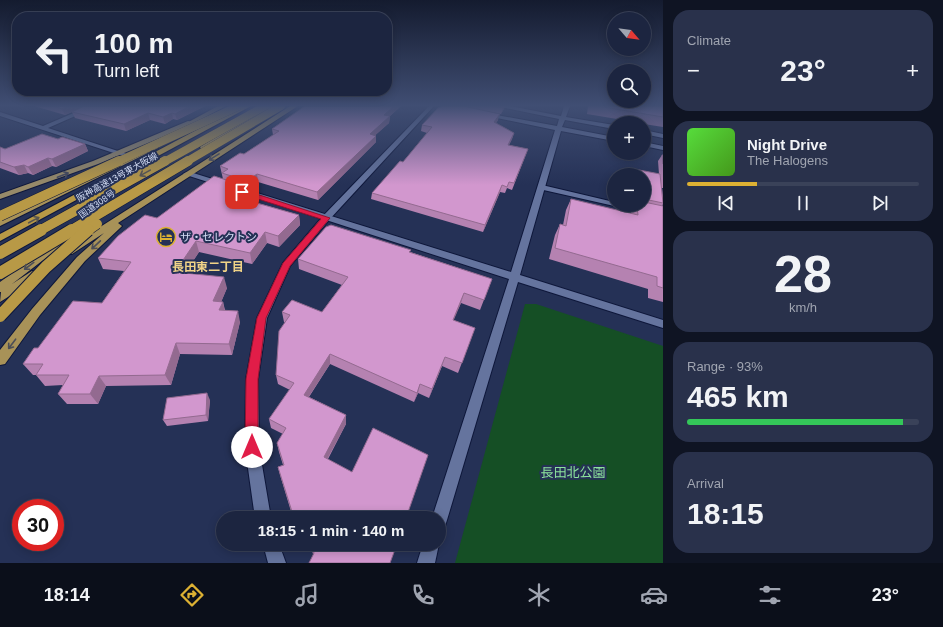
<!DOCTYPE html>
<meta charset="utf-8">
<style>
:root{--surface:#1c2540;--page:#29314b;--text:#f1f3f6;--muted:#a0a5b1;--line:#3a4259;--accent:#ddb133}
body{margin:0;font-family:Arial,"Noto Sans JP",sans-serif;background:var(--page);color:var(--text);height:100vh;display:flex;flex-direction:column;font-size:15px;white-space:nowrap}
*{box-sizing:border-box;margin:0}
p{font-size:13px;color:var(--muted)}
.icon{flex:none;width:22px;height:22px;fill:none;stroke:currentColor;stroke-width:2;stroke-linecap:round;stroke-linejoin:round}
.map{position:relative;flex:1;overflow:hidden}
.sheet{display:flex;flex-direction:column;gap:10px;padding:10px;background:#0f1423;width:280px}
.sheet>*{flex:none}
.hud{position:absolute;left:12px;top:12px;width:380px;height:84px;border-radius:16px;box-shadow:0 2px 10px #0003,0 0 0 1px var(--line);background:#1c2540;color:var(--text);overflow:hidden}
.needle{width:26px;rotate:118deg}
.fabs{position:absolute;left:607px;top:12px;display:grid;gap:8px}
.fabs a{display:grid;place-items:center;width:44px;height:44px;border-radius:50%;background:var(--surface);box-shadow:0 2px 10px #0003,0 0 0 1px var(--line);font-size:20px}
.speed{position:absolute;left:12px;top:499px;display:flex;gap:8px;font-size:20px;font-weight:700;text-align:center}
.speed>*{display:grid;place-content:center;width:52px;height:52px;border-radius:50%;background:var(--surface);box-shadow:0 2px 10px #0003,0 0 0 1px var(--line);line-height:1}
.speed .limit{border:6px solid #d22;background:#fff;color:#111}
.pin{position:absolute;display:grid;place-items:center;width:34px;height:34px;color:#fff;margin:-17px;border-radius:8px;box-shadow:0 2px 6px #0006}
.me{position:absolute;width:44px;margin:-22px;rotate:0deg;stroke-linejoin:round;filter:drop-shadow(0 0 3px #0008)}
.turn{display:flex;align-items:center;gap:14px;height:84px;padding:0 16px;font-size:18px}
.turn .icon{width:52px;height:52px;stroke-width:2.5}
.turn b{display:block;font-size:28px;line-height:34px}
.big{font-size:30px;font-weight:800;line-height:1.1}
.sheet .card{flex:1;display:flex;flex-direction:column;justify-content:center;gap:6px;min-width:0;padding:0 14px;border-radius:16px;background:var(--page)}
.sheet .dial{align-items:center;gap:0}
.dial b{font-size:52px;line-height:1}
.song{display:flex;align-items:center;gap:12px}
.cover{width:48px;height:48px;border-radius:6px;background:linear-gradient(135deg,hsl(110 70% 55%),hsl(100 70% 35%))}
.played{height:4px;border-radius:2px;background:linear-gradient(90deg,var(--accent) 30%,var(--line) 30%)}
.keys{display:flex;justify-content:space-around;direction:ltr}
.heat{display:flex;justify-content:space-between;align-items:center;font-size:22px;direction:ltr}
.charge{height:6px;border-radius:3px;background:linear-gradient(90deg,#34c759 93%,var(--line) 0)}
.trip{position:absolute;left:216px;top:511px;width:230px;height:40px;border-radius:20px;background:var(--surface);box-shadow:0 2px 10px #0003,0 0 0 1px var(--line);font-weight:800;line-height:40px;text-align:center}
.tab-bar{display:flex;height:64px;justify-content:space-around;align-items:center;background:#0b0f1a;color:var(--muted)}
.tab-bar .icon{width:28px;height:28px}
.tab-bar .selected{color:var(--accent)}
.tab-bar b{font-size:18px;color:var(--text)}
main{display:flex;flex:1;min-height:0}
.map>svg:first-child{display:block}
.green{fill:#154f25}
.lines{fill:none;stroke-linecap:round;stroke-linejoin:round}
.minor-casing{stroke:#0e173a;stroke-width:2}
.tertiary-casing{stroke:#0e173a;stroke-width:2}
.primary-casing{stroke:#0e173a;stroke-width:2}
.trunk-casing{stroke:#0e173a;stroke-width:2}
.motorway-casing{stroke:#0e173a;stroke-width:2}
.minor{fill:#65749e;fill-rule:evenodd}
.tertiary{fill:#65749e;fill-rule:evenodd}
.primary{fill:#978a69;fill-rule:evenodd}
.trunk{fill:#a89258;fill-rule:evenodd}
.motorway{fill:#b89946;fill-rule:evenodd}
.motorway-bridge-far2-casing{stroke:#0e173a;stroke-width:8;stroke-linecap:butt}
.motorway-bridge-far1-casing{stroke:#0e173a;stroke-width:11;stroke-linecap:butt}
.motorway-bridge-casing{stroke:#0e173a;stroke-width:14;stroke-linecap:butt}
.motorway-bridge-far2{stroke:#b89946;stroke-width:8}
.motorway-bridge-far1{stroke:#b89946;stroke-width:10}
.motorway-bridge{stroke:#b89946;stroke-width:12}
.wall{fill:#b582b1}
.shaded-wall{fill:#936a90}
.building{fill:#d297ce;stroke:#936a90}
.oneway{stroke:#4c4e57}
.oneway2{stroke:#585550}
.oneway3{stroke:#42475b}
.route{fill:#e11d48;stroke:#92132f}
.labels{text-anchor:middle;stroke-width:4;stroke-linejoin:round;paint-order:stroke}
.far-street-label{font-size:9px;fill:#d3dcf4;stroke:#253156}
.poi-label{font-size:11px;fill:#d3dcf4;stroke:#253156;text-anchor:start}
.neighbourhood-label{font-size:12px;font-weight:bold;fill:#f0d387;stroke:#253156}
.near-park-label{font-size:13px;fill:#8ce39b;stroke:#253156}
</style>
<main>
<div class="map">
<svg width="663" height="563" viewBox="0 0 663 563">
<rect width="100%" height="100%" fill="#253156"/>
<!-- green -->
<path class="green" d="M525,304H536L663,346V563H455Z"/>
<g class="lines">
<defs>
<g id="minor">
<path d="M90,106H98L48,128L130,155V157H126L0,116V112L43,126Z"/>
<path d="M429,106H434L329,220L290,266L267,318L258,379L259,447L271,518H255L245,447L246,379L257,318L283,263L323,216Z"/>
<path d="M539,185H542L614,202V205H630L663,213V217L539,189Z"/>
<path d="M263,544H279L286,563H268Z"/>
</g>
<g id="tertiary">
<path d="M496,106H510L561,116L564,106H570L566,117L614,125V129L565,120L562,127L614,137V141L561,131L520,275L663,320V328L518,282L447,520L445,526L439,528V518H432L509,279L183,174L187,172H190L511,272L555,130L483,115L486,113L557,126L559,119Z"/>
<path d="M644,130L663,134V138L644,134Z"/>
<path d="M644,142L663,146V150L644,146Z"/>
<path d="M439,543V544L435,563H417L423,544Z"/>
</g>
<path id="primary" d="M188,121L193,122L169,134L98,164L0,199V194L93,161Z"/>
<g id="trunk">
<path d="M218,106H226L164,139L159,138Z"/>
<path d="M267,106H275L207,149H201L200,147Z"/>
<path d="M290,106H298L118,223L122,226L120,228L85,261L40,315L5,364L0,365V350L32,309L77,257L104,233L72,254H64L63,252L64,250Z"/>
<path d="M151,146H157L158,148L0,226V219Z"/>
<path d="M65,236L70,239L68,241L12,284L32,271H40L41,274L40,277L0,302L1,292H0V282L62,237Z"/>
</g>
<path id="motorway" d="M242,106H251L0,241V234Z"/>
</defs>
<!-- minor casing -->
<use href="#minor" class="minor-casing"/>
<!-- tertiary casing -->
<use href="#tertiary" class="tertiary-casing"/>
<!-- primary casing -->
<use href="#primary" class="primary-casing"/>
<!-- trunk casing -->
<use href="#trunk" class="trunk-casing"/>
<!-- motorway casing -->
<use href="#motorway" class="motorway-casing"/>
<!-- minor -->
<use href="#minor" class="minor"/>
<!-- tertiary -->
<use href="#tertiary" class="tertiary"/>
<!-- primary -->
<use href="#primary" class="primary"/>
<!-- trunk -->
<use href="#trunk" class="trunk"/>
<!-- motorway -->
<use href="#motorway" class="motorway"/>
<defs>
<g id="motorway-bridge-far2">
<path d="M117,162L239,106"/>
<path d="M164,162L265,106"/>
<path d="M186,162L281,106"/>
</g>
<g id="motorway-bridge-far1">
<path d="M0,216L119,161"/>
<path d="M39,231L165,161"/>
<path d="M70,231L188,161"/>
<path d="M87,231L97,224"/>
</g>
<g id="motorway-bridge">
<path d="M0,253L41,230"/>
<path d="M0,273L72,230"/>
<path d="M0,316L46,267L88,230"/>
</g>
</defs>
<!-- motorway-bridge-far2 casing -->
<use href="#motorway-bridge-far2" class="motorway-bridge-far2-casing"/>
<!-- motorway-bridge-far1 casing -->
<use href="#motorway-bridge-far1" class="motorway-bridge-far1-casing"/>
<!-- motorway-bridge casing -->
<use href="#motorway-bridge" class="motorway-bridge-casing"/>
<!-- motorway-bridge-far2 -->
<use href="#motorway-bridge-far2" class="motorway-bridge-far2"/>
<!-- motorway-bridge-far1 -->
<use href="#motorway-bridge-far1" class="motorway-bridge-far1"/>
<!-- motorway-bridge -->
<use href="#motorway-bridge" class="motorway-bridge"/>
</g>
<!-- wall -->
<g class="wall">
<path d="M34,106H205L177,120L173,119L165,124L150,120L126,131L75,118L72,112L65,115Z"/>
<path d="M305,106H401L390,116L389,123L375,135L376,136V142L318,200L258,182L248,189L239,186L241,194L237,197L299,215L300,225L279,247L267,243L252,264L199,252L185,273L227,288L221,302H223L225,310L240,322L232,355L180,354L171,385L106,386L98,404H67L58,394L63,385L45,386L36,375H33L23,364L102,303L124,271L103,269L98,258L157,218L223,179L220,166L244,154L273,135L272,129Z"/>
<path d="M443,106H505L501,114L486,111L498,120L496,123L514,133L512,139L509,145L528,149L512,190L507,188L505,193L500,192L483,232L371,199L372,193L403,162L427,133L421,131L422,125Z"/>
<path d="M588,106H663V127L644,124V123H641L587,114Z"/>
<path d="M58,139L85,144L88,151L56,167L52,166L33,175L28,173L19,175L0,168V147L5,149Z"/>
<path d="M662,155H663V188H662L663,199V204L662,206H663V302L648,298V289L549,259L555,235L560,224L563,225L566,210L571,199L631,214V211L634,205H644V175H631L634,169L659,174L658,161Z"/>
<path d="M411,250L410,252L492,279L480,310L461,303L453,320L475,328L458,373L442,366L429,398L418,393L414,402L330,364L309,397L346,415V424L328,459L406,518H293L280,475L278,467L283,465L279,452L277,443L283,434L271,428L269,419L290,390L278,384L276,375L285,322H284L282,312H322L342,285L299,269L298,259Z"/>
<path d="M210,400L208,421L167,426L163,420Z"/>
<path d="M310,544H397L313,554Z"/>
</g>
<!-- shaded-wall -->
<g class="shaded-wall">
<path d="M68,106H85L65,115L62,109Z"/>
<path d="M190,106H205L177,120L175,114Z"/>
<path d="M394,106H401L390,116L389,123L369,141L370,134L384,115Z"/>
<path d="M504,106H505L504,109L501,114Z"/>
<path d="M148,113L150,120L126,131L124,124Z"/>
<path d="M172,113L173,119L165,124L163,117Z"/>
<path d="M500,114L498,120L493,128L494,122Z"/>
<path d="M514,133L512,139L506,151L508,145Z"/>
<path d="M376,136V142L318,200L317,192Z"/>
<path d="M85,144L88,151L56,167L52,159Z"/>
<path d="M48,158L52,166L33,175L28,167Z"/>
<path d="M24,165L28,173L19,175L14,167Z"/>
<path d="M257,174L258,182L248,189L247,181Z"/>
<path d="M239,184L241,194L227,204L225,194Z"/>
<path d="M502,185L500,192L483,232L485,225Z"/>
<path d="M299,215L300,225L279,247L278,236Z"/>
<path d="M265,232L267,243L252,264L250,253Z"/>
<path d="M196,241L199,252L179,283L175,272Z"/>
<path d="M224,277L227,288L217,312L213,301Z"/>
<path d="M464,293L461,303L450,329L453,320Z"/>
<path d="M223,302L225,313L219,310Z"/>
<path d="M238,311L240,322L232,355L229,344Z"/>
<path d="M176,343L180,354L171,385L165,375Z"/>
<path d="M330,354V364L304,404V395Z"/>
<path d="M445,357L442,366L429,398L432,389Z"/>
<path d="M99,376L106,386L98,404L90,394Z"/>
<path d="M420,384L418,393L414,402Z"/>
<path d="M207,393L210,400L208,421L206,415Z"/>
<path d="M346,415V424L324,465V457Z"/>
</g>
<!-- building -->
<g class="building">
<path d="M53,106H68L62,109Z"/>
<path d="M84,106H190L175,114L172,113L163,117L148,113L124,124L72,112Z"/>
<path d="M305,106H394L384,115L390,116L370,134L376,136L317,192L257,174L247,181L222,173L228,169L220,166L240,153L244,154L279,131L272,129Z"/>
<path d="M443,106H463L500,114L494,122L514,133L508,145L528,149L514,183L509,182L507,187L502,185L485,225L372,193L400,161L403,162L432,127L422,125L438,108Z"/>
<path d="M493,106H504L503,108Z"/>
<path d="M598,106H663V117Z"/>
<path d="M42,134L58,139L62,137L85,144L52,159L48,158L28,167L24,165L14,167L0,162V147L5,149Z"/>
<path d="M662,155H663V164Z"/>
<path d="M634,169L660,174L663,203L644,199V175H634Z"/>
<path d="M214,176L239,184L225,194L299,215L278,236L265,232L250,253L196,241L175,272L224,277L213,301L223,302L219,310L238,311L229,344L176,343L165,375L99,376L90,394H58L69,375H36L43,364H23L34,348H38L73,301L102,303L131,262L98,258L118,236L145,215L157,218Z"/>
<path d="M571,199L638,215L637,205H644V202L663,206V288L657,286V277L555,248L560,224L566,226Z"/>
<path d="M331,225L411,250L409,252L492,279L484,300L464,293L453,320L475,328L462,363L445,357L432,389L420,384L417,393L330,354L304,395L346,415L324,457L352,472L373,428L428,455L406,518H294L278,467L284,465L277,443L286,428L269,419L294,383L276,375L279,331L290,315L282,312L292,300L322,312L348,277L298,259L326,227Z"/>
<path d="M207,393L206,415L163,420L167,398Z"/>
<path d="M311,544H397L390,563H309L314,553Z"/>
</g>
<!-- one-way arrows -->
<defs><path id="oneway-shaft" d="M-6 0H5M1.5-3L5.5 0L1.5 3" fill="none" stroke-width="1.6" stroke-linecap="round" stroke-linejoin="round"/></defs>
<g class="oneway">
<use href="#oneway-shaft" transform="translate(214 157) rotate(148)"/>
<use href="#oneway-shaft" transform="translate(96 245) rotate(137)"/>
<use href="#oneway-shaft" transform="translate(29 266) rotate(143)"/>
<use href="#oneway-shaft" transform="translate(12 344) rotate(127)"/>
</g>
<g class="oneway2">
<use href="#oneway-shaft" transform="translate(145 173) rotate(151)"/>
<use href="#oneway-shaft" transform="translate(34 220) rotate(-28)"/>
</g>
<use class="oneway3" href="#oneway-shaft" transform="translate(63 175) rotate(-21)"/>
<!-- sky -->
<linearGradient id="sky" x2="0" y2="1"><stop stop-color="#141b2f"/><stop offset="0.57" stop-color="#404e73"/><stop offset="1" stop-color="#404e73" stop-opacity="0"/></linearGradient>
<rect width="663" height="185" fill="url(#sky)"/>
<!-- route -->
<path class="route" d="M239,190H244L330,218L290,266L266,318L258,379V447L256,452L252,453L247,452L245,447L246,379L257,318L283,263L321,219L239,193Z"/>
<!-- icons -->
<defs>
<symbol id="hotel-ring" viewBox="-11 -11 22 22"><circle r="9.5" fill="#253156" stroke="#ddb133" stroke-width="1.5"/><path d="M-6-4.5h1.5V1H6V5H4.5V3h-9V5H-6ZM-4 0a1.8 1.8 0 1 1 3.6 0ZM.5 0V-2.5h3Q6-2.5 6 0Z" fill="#ddb133"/></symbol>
</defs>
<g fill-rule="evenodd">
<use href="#hotel-ring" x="155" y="226" width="22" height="22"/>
</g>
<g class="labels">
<!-- far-street labels -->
<g class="far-street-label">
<text transform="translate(117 177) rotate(-29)" y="3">阪神高速13号東大阪線</text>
<text transform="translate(97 204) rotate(-35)" y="3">国道308号</text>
</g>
<!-- poi labels -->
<g class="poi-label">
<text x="180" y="241">ザ・セレクトン</text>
</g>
<!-- neighbourhood labels -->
<g class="neighbourhood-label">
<text x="208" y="271">長田東二丁目</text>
</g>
<!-- near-park labels -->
<g class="near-park-label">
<text x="573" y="477">長田北公園</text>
</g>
</g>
</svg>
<div class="fabs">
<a><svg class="needle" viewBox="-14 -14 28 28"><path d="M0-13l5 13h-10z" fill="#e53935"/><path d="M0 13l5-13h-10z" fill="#a0a5b1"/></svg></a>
<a><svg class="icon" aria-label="search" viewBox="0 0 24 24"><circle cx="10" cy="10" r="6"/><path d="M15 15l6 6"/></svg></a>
<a>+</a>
<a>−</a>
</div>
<div class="speed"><div class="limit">30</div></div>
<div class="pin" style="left:242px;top:192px;background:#d93025"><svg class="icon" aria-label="arrive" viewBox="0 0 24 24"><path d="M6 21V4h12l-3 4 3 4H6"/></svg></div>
<svg class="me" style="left:252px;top:447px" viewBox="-20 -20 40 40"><circle r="19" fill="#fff"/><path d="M0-13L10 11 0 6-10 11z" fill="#e11d48"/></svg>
<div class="trip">18:15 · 1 min · 140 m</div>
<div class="hud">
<div class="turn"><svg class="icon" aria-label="left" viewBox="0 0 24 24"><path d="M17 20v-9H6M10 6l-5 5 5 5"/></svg><div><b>100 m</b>Turn left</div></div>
</div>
</div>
<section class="sheet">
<div class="card"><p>Climate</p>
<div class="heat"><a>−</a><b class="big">23°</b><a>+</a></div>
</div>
<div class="card">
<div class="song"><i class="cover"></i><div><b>Night Drive</b><p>The Halogens</p></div></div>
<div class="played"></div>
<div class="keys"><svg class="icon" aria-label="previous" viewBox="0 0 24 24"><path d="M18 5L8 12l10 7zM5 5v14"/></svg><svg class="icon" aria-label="pause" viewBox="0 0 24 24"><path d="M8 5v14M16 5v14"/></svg><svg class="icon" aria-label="next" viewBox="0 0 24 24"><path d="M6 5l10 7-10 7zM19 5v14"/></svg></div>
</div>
<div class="card dial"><b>28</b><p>km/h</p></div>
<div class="card"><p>Range · 93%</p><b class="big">465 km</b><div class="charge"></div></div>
<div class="card"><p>Arrival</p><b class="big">18:15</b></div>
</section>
</main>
<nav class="tab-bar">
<b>18:14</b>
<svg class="icon selected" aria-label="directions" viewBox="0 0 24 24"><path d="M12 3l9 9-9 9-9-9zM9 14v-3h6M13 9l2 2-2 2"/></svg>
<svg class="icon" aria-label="music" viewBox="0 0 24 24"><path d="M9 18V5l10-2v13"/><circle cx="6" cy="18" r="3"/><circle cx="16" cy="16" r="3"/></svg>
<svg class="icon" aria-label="phone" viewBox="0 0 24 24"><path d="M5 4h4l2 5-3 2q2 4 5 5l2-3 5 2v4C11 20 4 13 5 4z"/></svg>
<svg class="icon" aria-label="climate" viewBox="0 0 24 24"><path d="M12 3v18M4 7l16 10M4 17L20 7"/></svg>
<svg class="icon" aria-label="car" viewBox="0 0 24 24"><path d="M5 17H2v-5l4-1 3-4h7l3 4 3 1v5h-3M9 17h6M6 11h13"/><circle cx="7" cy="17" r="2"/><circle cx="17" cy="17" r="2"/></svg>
<svg class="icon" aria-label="filters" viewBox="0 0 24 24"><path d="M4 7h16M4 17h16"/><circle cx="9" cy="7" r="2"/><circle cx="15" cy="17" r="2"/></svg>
<b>23°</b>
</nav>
